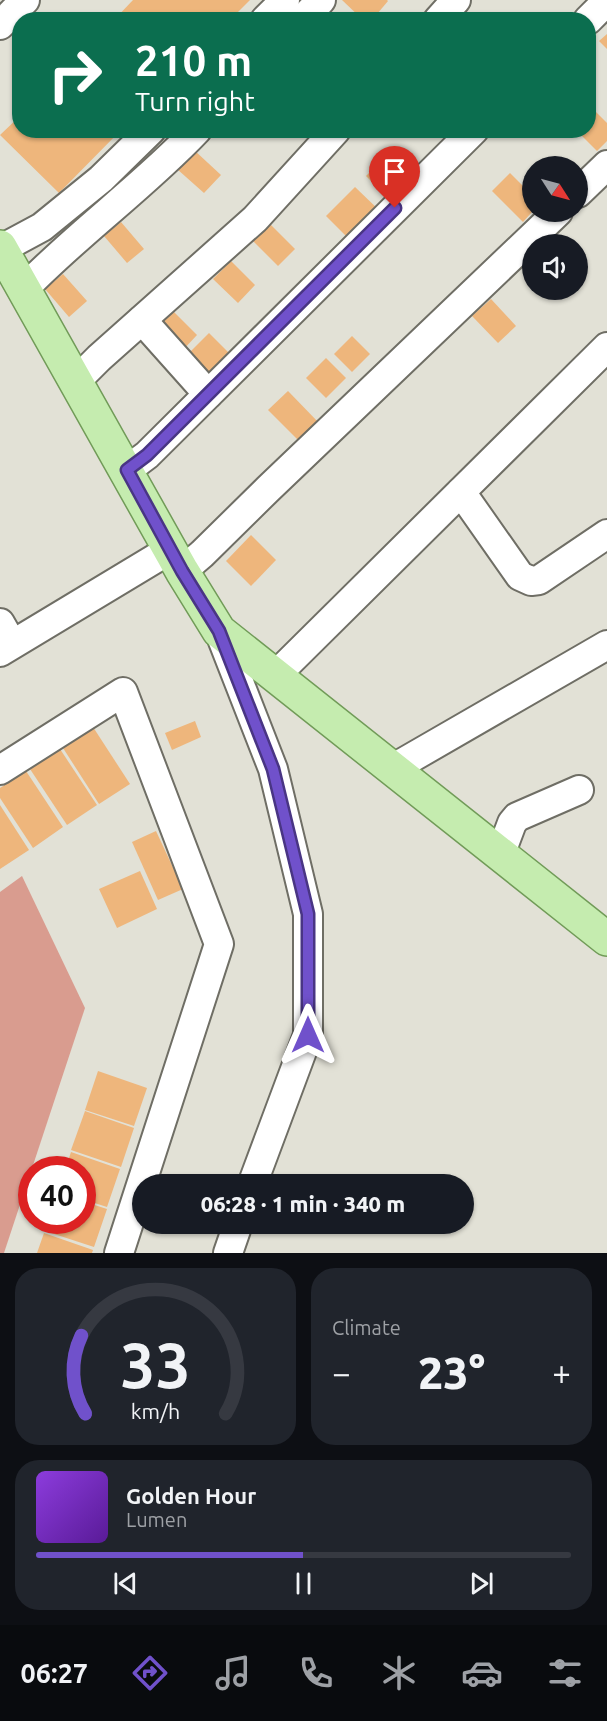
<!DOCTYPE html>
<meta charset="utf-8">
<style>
:root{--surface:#171b24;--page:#20242c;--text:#f1f3f6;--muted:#9ea1a6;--line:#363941;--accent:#7051cb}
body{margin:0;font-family:Ubuntu,sans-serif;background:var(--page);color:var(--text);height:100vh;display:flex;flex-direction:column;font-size:22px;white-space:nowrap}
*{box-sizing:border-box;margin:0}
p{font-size:20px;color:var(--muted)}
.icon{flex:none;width:33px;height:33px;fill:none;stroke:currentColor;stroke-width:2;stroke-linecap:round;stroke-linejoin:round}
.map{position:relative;height:1253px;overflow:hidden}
.sheet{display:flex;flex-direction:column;gap:15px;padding:15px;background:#0d0f14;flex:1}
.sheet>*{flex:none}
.hud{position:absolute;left:12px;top:12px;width:584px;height:126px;border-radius:24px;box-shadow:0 2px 4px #0004;background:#0b6e4f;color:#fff;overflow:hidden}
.needle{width:39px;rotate:126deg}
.buttons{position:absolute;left:522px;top:156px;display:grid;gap:12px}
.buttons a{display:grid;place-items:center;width:66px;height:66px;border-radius:50%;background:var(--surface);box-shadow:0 2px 4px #0004;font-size:30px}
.speed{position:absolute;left:18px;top:1156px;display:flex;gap:12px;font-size:30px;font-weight:700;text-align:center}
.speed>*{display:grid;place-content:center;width:78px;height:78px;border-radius:50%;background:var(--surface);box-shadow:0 2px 4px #0004;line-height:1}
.speed .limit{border:9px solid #d22;background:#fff;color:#111}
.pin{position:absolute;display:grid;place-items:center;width:51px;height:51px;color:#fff;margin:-62px -26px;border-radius:50% 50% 50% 0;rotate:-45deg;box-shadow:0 0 6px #0007}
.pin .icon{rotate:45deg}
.me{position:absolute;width:66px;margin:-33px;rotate:0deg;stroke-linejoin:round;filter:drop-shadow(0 0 4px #0008)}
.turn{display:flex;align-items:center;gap:21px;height:126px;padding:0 24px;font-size:27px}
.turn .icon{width:78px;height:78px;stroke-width:2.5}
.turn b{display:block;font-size:42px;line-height:51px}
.big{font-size:45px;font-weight:800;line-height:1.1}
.sheet .widget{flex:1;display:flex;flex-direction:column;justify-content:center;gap:9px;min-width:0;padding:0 21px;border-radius:24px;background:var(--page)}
.sheet .dial{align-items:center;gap:0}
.dial svg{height:156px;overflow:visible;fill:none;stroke:var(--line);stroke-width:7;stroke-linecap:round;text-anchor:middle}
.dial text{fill:var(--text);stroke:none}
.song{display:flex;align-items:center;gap:18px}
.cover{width:72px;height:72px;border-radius:9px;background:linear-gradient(135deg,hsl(270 70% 55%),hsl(270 70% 35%))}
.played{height:6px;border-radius:3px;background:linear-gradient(90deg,var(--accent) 50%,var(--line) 50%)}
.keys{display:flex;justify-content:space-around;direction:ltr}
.heat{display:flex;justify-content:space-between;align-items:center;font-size:33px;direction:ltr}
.sheet .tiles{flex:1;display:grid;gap:15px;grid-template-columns:1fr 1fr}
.widget:last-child{grid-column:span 2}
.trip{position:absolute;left:132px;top:1174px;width:342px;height:60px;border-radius:30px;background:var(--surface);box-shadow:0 2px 4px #0004;font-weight:800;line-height:60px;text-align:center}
.tabs{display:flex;height:96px;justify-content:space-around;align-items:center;background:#090b0e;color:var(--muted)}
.tabs .icon{width:42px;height:42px}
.tabs .selected{color:var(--accent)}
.tabs b{font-size:27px;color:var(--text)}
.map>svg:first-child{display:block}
.green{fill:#d99c8f}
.building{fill:#eeb67c}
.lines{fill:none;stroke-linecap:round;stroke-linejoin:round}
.minor-casing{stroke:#6f6e65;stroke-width:32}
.major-casing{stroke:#719b58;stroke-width:36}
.minor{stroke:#fff;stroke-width:28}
.major{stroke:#c5ecaf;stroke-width:33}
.route-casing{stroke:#493584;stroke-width:15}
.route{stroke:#7051cb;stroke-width:10}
</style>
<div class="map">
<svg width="607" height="1253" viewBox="0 0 607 1253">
<rect width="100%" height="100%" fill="#e2e1d6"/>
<!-- green -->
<path class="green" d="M22,876L85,1008L4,1253H0V892Z"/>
<!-- building -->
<g class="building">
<path d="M133,0H250L230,20H114Z"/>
<path d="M342,0H387L388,1L372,20H363Z"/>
<path d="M607,34V49L599,41Z"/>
<path d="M588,104L607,123V141L597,151L576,130H588Z"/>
<path d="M20,116V130H121L59,193L0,135Z"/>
<path d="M194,150L221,175L204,193L177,169Z"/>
<path d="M377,165L404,192L393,203L366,176Z"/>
<path d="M510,173L532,195V212L523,222L492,191Z"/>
<path d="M355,187L382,213L353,243L326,216Z"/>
<path d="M121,222L144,249L127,263L104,236Z"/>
<path d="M269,223L295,249L278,266L252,240Z"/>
<path d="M231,261L255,285L238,303L213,279Z"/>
<path d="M63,274L87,301L69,317L45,289Z"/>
<path d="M491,299L516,326L498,343L472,316Z"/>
<path d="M173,311L197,335L181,352L157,328Z"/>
<path d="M209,333L235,359L211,384L184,358Z"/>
<path d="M352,336L370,354L352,372L334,354Z"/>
<path d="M326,358L346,378L326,398L306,378Z"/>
<path d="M288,391L319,423L300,442L268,410Z"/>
<path d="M251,535L276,560L251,586L226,561Z"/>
<path d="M195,721L201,737L172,750L165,733Z"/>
<path d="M93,727L130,784L99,804L63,748Z"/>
<path d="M60,749L97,805L67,825L30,769Z"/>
<path d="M26,771L63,827L33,848L0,798V788Z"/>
<path d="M0,805L29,850L0,869Z"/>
<path d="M156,831L183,889L158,900L132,842Z"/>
<path d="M140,871L157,909L117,928L99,889Z"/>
<path d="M98,1071L147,1088L134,1126L85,1110Z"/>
<path d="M85,1111L134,1128L121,1167L71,1150Z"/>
<path d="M71,1152L120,1169L107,1207L82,1199V1170H65Z"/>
<path d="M82,1201L107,1209L94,1247L45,1231L48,1221H82Z"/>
<path d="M44,1233L93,1250L92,1253H37Z"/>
</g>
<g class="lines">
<defs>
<g id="minor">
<path d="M265,20L285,0"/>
<path d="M302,20L321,0"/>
<path d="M438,20L456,0"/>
<path d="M588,20L607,1"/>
<path d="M0,25L25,0"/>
<path d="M578,193L607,165"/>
<path d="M1,249L42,227L101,179L151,130"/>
<path d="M24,289C78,233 143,187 197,130"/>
<path d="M142,320L208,394"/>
<path d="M76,381L99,358L255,219L336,130"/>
<path d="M127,470L147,455L474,130"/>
<path d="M461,492L520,576L531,581L539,580L607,534"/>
<path d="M182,571L202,554L268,489L558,212"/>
<path d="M0,623L12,644"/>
<path d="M219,631L273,769L308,914V1035L252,1185"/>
<path d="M0,652L171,549"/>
<path d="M275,676L607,347"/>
<path d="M392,769L607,645"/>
<path d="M0,770L123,692L219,944L119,1253"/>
<path d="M500,855L512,823L517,817L579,790"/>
<path d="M228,1253L238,1224"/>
</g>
<path id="major" d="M0,247L182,571L219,631L607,939"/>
</defs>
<!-- minor casing -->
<use href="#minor" class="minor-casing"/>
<!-- major casing -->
<use href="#major" class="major-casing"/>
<!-- minor -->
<use href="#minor" class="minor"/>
<!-- major -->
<use href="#major" class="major"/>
</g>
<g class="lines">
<defs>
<path id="route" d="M308,1035V914L273,769L219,631L182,571L127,470L147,455L395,208"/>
</defs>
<!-- route casing -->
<use href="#route" class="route-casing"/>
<!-- route -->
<use href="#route" class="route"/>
</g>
</svg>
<div class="buttons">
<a><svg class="needle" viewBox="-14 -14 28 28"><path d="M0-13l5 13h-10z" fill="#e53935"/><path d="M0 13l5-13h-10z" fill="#9ea1a6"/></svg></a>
<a><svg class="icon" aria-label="sound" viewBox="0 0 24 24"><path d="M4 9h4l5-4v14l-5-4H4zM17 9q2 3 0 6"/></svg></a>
</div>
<div class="speed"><div class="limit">40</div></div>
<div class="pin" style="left:395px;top:208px;background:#d93025"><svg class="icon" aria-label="arrive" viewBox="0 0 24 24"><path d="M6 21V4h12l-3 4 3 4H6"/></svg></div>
<svg class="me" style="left:308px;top:1035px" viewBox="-20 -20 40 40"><path d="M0-17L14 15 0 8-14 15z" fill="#7051cb" stroke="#fff" stroke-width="4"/></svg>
<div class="trip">06:28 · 1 min · 340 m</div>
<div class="hud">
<div class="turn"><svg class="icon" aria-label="right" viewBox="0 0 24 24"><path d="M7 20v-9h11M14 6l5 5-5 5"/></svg><div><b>210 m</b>Turn right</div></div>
</div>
</div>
<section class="sheet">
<div class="tiles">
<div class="widget dial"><svg viewBox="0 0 100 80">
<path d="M14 69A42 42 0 1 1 86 69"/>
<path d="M14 69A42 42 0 0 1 12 29" stroke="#7051cb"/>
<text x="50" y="56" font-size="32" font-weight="700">33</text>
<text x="50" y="72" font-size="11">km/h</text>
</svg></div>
<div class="widget"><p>Climate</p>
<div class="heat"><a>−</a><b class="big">23°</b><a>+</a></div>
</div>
<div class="widget">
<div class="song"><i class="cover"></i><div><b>Golden Hour</b><p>Lumen</p></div></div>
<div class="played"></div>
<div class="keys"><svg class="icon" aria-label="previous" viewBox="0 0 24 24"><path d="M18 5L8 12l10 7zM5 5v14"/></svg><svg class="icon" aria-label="pause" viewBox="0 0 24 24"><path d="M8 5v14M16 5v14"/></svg><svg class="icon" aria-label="next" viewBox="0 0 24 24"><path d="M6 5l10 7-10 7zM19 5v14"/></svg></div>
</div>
</div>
</section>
<nav class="tabs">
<b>06:27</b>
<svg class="icon selected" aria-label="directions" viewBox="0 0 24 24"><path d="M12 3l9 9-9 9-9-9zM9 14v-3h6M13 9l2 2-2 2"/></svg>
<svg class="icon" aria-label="music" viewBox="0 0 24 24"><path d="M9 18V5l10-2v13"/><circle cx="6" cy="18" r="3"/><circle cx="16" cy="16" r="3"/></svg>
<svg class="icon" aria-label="phone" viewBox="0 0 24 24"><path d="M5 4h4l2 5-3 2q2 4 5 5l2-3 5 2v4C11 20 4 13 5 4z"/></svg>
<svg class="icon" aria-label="climate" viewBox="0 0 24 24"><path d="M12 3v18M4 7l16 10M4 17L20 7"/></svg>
<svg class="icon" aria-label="car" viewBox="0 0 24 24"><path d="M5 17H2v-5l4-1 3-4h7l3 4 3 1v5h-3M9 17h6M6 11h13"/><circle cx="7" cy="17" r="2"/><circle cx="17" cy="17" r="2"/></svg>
<svg class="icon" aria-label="filters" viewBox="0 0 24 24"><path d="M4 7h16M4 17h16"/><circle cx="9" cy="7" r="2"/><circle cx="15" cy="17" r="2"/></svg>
</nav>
